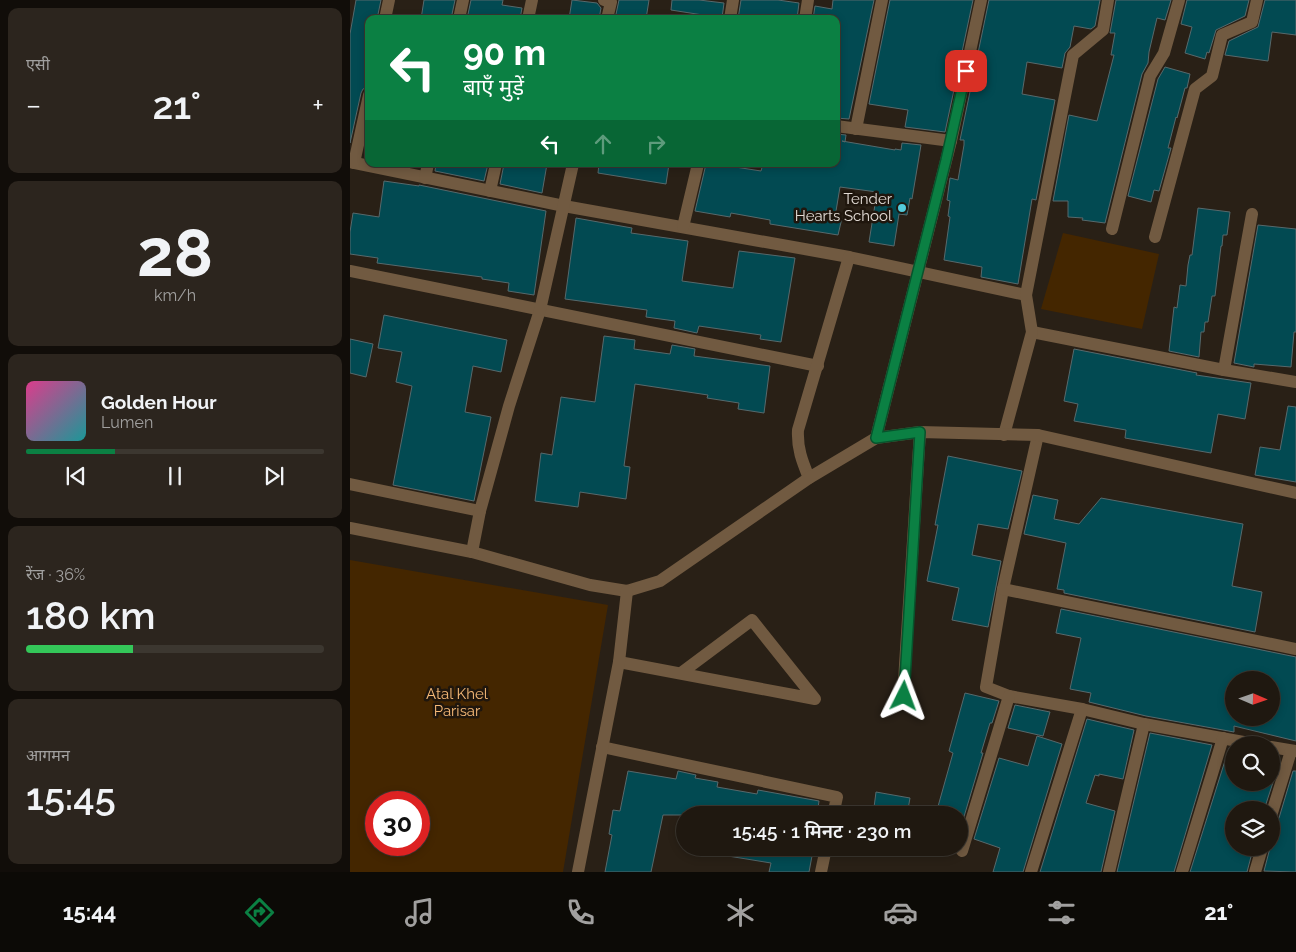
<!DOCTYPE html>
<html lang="hi">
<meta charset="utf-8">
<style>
:root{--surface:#1f1810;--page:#2c251e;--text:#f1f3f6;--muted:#a1a09f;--line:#3c3730;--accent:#0b8043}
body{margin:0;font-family:Raleway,"Noto Sans Devanagari",sans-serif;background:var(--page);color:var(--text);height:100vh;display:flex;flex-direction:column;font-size:19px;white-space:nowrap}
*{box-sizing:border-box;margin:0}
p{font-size:16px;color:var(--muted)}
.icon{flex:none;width:28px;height:28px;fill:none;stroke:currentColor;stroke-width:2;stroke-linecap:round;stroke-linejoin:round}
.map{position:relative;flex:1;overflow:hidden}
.sheet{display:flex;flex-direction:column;gap:8px;padding:8px;background:#110d09;width:350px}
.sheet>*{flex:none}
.banner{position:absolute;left:15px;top:15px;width:475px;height:152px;border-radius:10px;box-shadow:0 2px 8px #0003,0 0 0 1px var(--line);background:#0b8043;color:#fff;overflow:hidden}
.needle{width:32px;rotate:92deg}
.fabs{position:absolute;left:875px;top:671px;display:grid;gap:10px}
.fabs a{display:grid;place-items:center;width:55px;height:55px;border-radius:50%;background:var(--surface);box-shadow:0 2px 8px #0003,0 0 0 1px var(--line);font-size:25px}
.speed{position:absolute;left:15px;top:791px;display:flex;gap:10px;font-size:25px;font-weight:700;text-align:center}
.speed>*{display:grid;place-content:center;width:65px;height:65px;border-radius:50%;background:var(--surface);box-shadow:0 2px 8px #0003,0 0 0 1px var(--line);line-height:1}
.speed .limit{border:8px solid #d22;background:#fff;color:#111}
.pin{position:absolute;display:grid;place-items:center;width:42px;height:42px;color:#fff;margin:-21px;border-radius:10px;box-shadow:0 2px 8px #0006}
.me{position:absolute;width:55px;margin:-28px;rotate:3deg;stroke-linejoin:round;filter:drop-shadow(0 0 4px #0008)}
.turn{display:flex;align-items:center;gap:18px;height:105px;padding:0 15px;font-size:22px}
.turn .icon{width:65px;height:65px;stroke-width:2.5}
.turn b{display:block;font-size:35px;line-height:42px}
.lanes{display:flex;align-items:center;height:48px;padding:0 15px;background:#0003;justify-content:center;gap:25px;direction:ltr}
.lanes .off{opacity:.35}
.big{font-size:38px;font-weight:600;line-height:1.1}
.sheet .tile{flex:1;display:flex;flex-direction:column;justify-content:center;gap:8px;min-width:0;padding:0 18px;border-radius:10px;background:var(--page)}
.sheet .dial{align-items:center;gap:0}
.dial b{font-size:65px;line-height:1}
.song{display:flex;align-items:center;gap:15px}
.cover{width:60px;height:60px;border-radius:8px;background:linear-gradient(135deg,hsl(330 70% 55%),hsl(180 70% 35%))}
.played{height:5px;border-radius:2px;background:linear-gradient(90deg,var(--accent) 30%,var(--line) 30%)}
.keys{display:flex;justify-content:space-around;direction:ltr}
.heat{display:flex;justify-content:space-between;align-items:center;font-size:28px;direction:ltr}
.charge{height:8px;border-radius:4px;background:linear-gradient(90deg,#34c759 36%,var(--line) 0)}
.trip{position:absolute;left:326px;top:806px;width:292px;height:50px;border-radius:25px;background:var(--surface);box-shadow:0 2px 8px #0003,0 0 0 1px var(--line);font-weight:600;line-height:50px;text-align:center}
.menu{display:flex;height:80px;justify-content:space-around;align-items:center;background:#0c0a06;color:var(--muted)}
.menu .icon{width:35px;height:35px}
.menu .selected{color:var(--accent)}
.menu b{font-size:22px;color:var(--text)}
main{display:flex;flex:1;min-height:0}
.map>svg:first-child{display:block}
.green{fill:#442600;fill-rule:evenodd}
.building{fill:#024a52;stroke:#57696c;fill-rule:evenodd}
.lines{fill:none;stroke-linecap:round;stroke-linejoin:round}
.minor{stroke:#715a41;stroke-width:12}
.route-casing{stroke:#07532c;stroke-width:12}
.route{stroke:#0b8043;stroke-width:9}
.poi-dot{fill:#53cbdb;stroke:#1f160d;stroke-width:2}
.labels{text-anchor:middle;stroke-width:5;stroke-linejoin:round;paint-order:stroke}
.poi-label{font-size:15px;fill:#e2dbd5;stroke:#1f160d;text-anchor:end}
.park-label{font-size:15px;fill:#f6b977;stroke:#1f160d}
</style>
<main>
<section class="sheet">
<div class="tile"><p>एसी</p>
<div class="heat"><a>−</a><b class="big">21°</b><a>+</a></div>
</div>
<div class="tile dial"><b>28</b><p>km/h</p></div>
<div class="tile">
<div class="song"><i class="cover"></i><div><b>Golden Hour</b><p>Lumen</p></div></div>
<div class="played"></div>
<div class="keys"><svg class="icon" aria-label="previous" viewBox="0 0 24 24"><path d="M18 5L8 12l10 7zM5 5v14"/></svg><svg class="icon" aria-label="pause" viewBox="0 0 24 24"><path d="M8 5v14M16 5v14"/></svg><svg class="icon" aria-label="next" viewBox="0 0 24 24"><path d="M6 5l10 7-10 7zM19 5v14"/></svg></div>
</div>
<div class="tile"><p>रेंज · 36%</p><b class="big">180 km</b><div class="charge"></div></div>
<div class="tile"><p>आगमन</p><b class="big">15:45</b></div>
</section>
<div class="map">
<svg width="946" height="872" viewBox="0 0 946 872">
<rect width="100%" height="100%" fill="#292016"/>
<!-- green -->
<g class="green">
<path d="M713,233L809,254L792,329L691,309Z"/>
<path d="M0,560L258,605L213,872H0ZM26,802H69V845H26Z"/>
</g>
<!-- building -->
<g class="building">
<path d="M6,0H31L27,19H19V87L13,89L11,93L0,143V34Z"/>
<path d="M74,0H105L101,19H71Z"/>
<path d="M121,0H153L152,5L172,8L170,19H117Z"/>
<path d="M222,0L247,3L251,8L249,19H219Z"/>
<path d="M269,0H299L296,19H265Z"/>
<path d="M322,0H349L374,3L372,18L321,10Z"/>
<path d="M391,0H428L449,3L447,19H388Z"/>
<path d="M483,0H524L499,119L486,118V19H463L465,6L482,9Z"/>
<path d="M540,0H623L595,132L555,127L558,110L519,104Z"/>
<path d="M639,0H750L745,26L741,29L724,26L720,47L715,53L712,68L677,62L672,94L705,100L686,200L682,199L668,284L631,277L632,267L594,260L600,217L598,216L600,201L597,200L600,178L608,180L614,145V140H610Z"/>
<path d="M766,0H821L815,20L807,18L799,52L798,63L792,74L755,223L732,220L733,218L718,217V201H703L719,115L747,121L764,55H761L765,33H760Z"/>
<path d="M837,0H899L895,16L866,30L859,53L857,52L855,59L835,53L842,27L831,24Z"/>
<path d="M915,0H946V35L922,32L918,61L875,55L879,41L908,27Z"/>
<path d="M815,67L840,74L837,88H835L827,118L826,117L818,148H821L809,191L804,190L801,202L778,196L808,79Z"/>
<path d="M486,134L496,135L495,142L492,141L545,150V149L551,150L552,143L571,145L562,199L560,198L557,215L549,214L544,246L519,242L527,192L490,187L485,217L492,218L488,235L420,224V220L381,213L380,217L345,211L356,164H366L411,171L413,164H486Z"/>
<path d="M86,164H138L134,181L85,171Z"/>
<path d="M154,164H197L192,193L150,184Z"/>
<path d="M249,164H319L316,184L248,173Z"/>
<path d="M34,181L69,186V185L196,211L184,295L158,291L159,283L132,279V277L27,263L28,258L0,254V232L3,213L29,217Z"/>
<path d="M848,208L880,212L877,235H873L872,246H871L865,296H862L858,322H855L854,332H851L849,357L819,351L824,307L827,308L830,285L836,286L838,265L840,255H842Z"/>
<path d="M226,218L282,228L281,233L338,241L332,281L383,288L389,251L445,258L431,342L410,339L411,335L349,326L347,333L324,328L325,321L296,317L297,310L215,299Z"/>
<path d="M908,225L946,229V332H944L941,367L904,364V367L884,363Z"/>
<path d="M34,315L157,340L151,372L123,366L115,412L141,417L124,501L43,485L62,386L46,382L52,352L28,348Z"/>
<path d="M254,336L285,340L284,349L320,354L322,345L345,349L344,356L420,366L414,413L388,409L389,403L357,398L358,395L285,384L274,466L280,467L276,499L230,492L228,507L185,501L191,453L202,455L211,397L245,402Z"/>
<path d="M0,339L23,344L16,377L0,373Z"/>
<path d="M724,349L847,373L846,375L901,383L895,419L868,414L861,453L775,438L776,430L724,421L728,404L714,401Z"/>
<path d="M938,406L946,407V482L905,475L910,447L930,450Z"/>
<path d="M598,456L672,471L658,529L628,524L622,555L651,561L638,627L602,620L609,588L577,581L588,525H585Z"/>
<path d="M683,495L708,500L704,519L729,524L751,498L893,524L882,586L912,592L905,632L714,593V590L707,589L716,543L674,534Z"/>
<path d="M711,609L946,657V741L884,726V732L796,716L739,702L741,693L720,689L731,638L706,633ZM884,680H921V718H884Z"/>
<path d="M615,693L649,701L642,723H640L631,753H633L610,830V815L587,810L603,753L599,751Z"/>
<path d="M665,705L700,712L693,736L658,728Z"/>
<path d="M737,719L784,730L773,779L749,774V776L745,775L736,803L765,811L751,872H690Z"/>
<path d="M800,733L862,745L824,872H767Z"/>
<path d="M687,736L712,744L673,872H643L650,848L624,839L649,758L678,766Z"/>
<path d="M879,748H884V782H921V765L928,767L914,810H884V848L903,849L897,872H840Z"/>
<path d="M278,771L326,779L328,771L346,775L345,778L368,782L367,787L407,794L408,790L469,801L467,815H313L301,872H255L262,835L259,834L263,810L270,811Z"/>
<path d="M943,771H946V872L914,871L920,848H921V824L926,822L929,818Z"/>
<path d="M526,792L560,798L557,815H523Z"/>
<path d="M379,848H461L459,856H462L459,872H419L421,863L378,856Z"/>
</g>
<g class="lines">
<!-- minor -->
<g class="minor">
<path d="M254,0L261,2L257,19"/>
<path d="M35,19L39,0"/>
<path d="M109,19L113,0"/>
<path d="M178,19L182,0"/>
<path d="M380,19L383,0"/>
<path d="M455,19L458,0"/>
<path d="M486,126L601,141"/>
<path d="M506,129L532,0"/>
<path d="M0,162L214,206L499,257L676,295"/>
<path d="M4,163L19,95"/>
<path d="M75,178L78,164"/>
<path d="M140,191L146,164"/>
<path d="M333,227L348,164"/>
<path d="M762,229L800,76L814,53L829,0"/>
<path d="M805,237L845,89L862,76L872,35L902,22L907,0"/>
<path d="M0,271L468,366"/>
<path d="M682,332L874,370L946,382"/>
<path d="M874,370L902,214"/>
<path d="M654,435L682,332L676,295L723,55L753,30L758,0"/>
<path d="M688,435L653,589L636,687L659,696L732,709L794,724L910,745"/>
<path d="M526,438L601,141L631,0"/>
<path d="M459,478C452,461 447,448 448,430L499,257"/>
<path d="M0,484L130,511"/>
<path d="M0,528L122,552L240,585L277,591L310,581L459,478L526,438L570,432L688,435L946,493"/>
<path d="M122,552L130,511L159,406L190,310L223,164"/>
<path d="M653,589L946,649"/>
<path d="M269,662L465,699L402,620L331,673"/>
<path d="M553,696L570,432"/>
<path d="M252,747L487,797L483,815"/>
<path d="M921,747L946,751"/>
<path d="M921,816L941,751"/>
<path d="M612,851L659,696"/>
<path d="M228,872L269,662L277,591"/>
<path d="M471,872L476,848"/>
<path d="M681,872L732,709"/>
<path d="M759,872L794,724"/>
<path d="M832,872L873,738"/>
<path d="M905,872L912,848"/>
</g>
</g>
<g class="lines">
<defs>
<path id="route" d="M554,696L570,432L526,438L596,160L616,71"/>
</defs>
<!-- route casing -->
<use href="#route" class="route-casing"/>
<!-- route -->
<use href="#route" class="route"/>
</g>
<!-- markers -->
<circle class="poi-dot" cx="552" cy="208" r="5"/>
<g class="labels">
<!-- poi labels -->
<g class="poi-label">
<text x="542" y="204">Tender<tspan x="542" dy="17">Hearts School</tspan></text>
</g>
<!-- park labels -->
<g class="park-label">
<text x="107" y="699">Atal Khel<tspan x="107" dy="17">Parisar</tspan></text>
</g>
</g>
</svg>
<div class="fabs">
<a><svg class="needle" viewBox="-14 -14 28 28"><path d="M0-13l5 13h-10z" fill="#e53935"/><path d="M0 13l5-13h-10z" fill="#a1a09f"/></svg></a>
<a><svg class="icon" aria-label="search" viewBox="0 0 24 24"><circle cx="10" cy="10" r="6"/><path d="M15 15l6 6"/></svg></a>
<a><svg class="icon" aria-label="layers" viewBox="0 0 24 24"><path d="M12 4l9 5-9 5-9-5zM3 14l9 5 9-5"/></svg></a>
</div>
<div class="speed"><div class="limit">30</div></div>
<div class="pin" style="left:616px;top:71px;background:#d93025"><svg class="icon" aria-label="arrive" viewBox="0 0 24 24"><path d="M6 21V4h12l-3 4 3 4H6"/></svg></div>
<svg class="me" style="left:554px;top:696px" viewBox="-20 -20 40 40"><path d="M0-17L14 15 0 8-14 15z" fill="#0b8043" stroke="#fff" stroke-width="4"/></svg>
<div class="trip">15:45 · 1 मिनट · 230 m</div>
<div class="banner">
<div class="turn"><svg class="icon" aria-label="left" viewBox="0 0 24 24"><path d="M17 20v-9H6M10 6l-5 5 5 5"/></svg><div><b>90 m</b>बाएँ मुड़ें</div></div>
<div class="lanes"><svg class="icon" aria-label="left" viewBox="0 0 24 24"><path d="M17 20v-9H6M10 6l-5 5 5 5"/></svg><svg class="icon off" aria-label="ahead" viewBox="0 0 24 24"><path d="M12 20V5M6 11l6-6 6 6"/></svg><svg class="icon off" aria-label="right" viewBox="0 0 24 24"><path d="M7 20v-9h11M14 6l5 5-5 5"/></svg></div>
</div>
</div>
</main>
<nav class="menu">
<b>15:44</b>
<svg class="icon selected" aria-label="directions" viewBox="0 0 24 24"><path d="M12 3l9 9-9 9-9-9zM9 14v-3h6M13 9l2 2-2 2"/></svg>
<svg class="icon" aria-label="music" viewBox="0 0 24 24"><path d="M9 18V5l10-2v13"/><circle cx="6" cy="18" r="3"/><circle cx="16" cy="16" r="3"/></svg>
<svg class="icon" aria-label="phone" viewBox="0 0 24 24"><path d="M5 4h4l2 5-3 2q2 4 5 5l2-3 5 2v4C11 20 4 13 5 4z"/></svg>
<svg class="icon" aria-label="climate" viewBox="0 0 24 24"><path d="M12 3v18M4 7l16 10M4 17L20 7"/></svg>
<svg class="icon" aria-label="car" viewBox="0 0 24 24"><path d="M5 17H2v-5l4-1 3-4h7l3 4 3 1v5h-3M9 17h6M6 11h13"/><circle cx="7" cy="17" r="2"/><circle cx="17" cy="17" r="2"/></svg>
<svg class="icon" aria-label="filters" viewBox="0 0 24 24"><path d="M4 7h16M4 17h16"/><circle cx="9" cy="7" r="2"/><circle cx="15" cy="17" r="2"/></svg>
<b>21°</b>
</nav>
